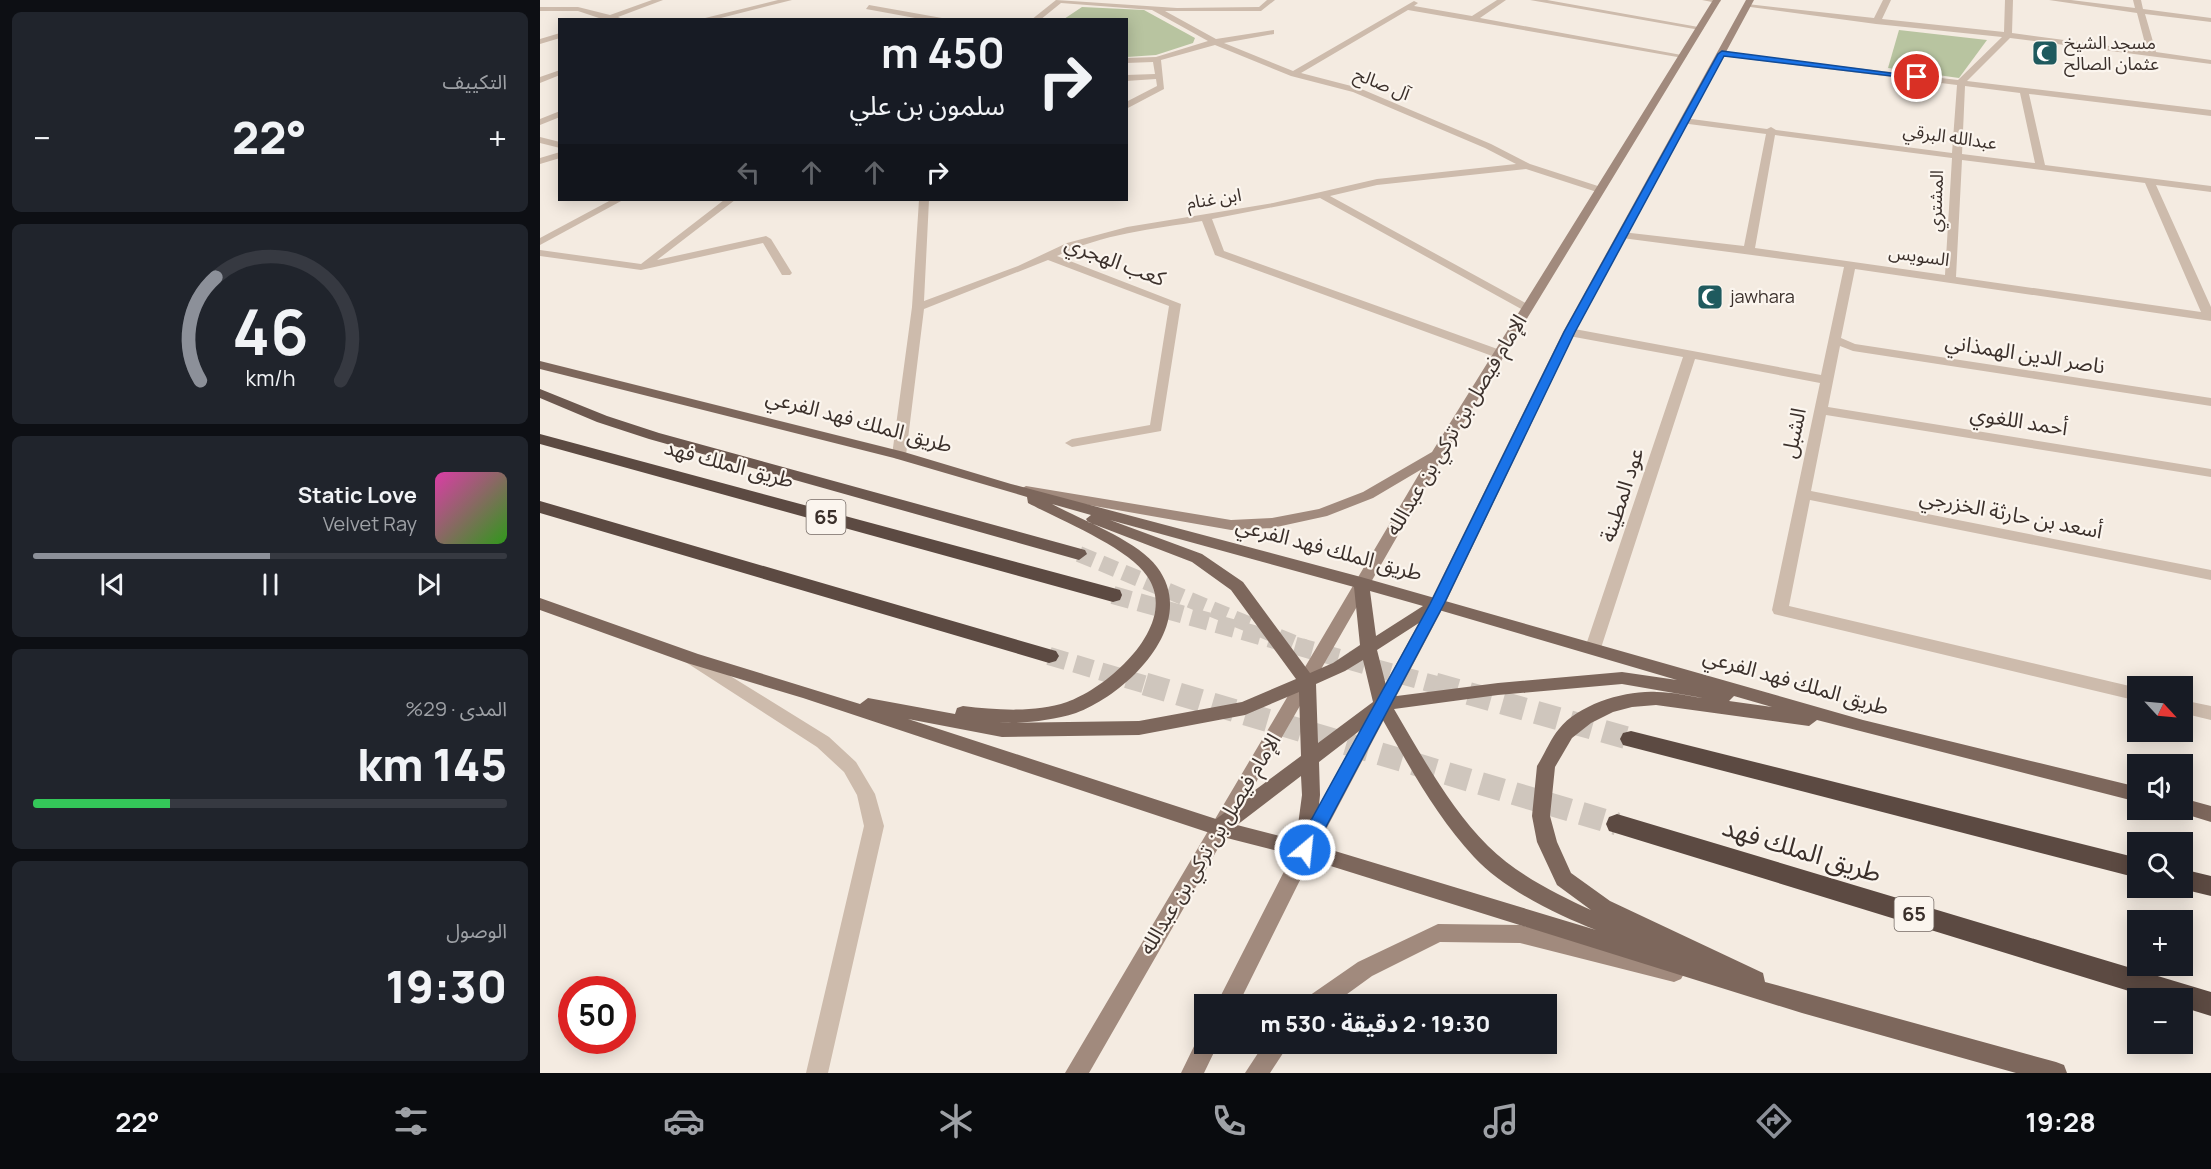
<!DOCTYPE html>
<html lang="ar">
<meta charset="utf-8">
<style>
:root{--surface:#171b24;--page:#20242c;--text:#f1f3f6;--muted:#9ea1a6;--line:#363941;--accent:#8c9099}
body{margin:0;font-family:Manrope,"Noto Sans Arabic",sans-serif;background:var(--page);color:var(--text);direction:rtl;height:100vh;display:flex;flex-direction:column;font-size:22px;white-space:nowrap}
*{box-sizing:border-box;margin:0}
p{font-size:20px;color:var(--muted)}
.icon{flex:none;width:33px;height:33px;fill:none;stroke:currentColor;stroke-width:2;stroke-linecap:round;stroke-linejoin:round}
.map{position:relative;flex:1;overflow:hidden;direction:ltr}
.drawer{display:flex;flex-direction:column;gap:12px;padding:12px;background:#0d0f14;width:540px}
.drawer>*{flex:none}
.top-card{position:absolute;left:18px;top:18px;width:570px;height:183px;border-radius:0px;box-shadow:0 3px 15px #0003;direction:rtl;background:#171b24;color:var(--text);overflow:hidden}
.needle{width:39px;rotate:116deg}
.controls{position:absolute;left:1587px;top:676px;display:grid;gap:12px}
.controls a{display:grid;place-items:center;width:66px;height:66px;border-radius:0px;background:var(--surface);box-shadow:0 3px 15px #0003;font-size:30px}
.speed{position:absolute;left:18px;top:976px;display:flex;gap:12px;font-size:30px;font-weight:700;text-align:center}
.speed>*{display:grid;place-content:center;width:78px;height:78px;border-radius:50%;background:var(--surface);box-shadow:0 3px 15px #0003;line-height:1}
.speed .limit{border:9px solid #d22;background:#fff;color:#111}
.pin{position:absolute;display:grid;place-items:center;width:51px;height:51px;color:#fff;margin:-26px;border:3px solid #fff;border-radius:50%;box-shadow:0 2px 6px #0007}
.me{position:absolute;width:66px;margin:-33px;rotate:28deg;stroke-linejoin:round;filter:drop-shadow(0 0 4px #0008)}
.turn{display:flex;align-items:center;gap:21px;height:126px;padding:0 24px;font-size:27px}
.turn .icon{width:78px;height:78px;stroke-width:2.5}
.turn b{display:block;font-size:42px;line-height:51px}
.lanes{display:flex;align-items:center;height:57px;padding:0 24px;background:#0003;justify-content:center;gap:30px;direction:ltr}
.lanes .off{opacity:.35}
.big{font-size:45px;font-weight:800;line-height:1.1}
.drawer .widget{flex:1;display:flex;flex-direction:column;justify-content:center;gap:9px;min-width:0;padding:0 21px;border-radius:9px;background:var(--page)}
.drawer .dial{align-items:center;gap:0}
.dial svg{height:156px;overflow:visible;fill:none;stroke:var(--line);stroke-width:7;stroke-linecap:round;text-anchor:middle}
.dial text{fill:var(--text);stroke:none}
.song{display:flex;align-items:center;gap:18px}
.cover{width:72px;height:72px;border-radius:9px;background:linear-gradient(135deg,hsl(320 70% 55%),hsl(110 70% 35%))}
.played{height:6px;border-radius:3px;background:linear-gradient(90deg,var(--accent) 50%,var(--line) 50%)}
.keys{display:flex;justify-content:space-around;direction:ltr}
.heat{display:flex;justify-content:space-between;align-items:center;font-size:33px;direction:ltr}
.charge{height:9px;border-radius:4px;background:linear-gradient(90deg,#34c759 29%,var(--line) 0)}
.trip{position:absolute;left:654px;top:994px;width:363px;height:60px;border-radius:0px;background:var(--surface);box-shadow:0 3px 15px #0003;font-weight:800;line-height:60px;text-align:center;direction:rtl}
.menu{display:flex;height:96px;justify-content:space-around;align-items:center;background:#090b0e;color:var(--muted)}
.menu .icon{width:42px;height:42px}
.menu .active{color:var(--accent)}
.menu b{font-size:27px;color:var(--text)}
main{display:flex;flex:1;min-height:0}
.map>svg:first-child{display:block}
.green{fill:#b8c4a0}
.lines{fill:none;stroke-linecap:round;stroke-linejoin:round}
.trunk-tunnel{stroke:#cfc6bd;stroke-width:16;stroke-dasharray:16 8;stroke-linecap:butt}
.motorway-tunnel-far1{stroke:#cfc6bd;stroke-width:18;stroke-dasharray:18 9;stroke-linecap:butt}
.motorway-tunnel{stroke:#cfc6bd;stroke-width:23;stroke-dasharray:23 12;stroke-linecap:butt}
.minor{fill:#cdbbac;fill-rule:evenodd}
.tertiary{fill:#cdbbac;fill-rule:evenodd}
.secondary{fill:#a18a7d;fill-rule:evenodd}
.primary{fill:#7d675c;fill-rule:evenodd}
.trunk{fill:#6c584f;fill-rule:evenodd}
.motorway{fill:#5c4a42;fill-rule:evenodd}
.route{fill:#1a73e8;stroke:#114b97;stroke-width:1.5}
.labels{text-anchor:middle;stroke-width:4.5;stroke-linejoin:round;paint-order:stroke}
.far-poi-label{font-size:18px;fill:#3b302b;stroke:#fbf5ee;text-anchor:start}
.far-street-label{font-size:18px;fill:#3b302b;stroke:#fbf5ee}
.shield{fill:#fbf5ee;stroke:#756b66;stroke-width:1.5}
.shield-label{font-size:20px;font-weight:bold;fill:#3b302b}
.street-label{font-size:21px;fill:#3b302b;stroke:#fbf5ee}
.near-street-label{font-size:26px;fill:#3b302b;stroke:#fbf5ee}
</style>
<main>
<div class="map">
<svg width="1671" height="1073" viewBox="0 0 1671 1073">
<rect width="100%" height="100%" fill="#f4ebe1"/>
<!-- green -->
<g class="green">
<path d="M542,7L604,10L655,38L653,43L616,55L587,57L586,20L524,19Z"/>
<path d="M1359,30L1447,40L1419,78L1348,68Z"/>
</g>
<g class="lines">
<!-- trunk-tunnel -->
<path class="trunk-tunnel" d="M539,554L766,648"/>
<!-- motorway-tunnel-far1 -->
<g class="motorway-tunnel-far1">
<path d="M573,595L900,686"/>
<path d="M509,656L610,686"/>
</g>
<!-- motorway-tunnel -->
<g class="motorway-tunnel">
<path d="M605,684L1077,824"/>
<path d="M895,684L1091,739"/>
</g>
<!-- minor -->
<g class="minor">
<path d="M112,0H123L78,17L85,20H65L38,11H0V7H38L70,15Z"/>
<path d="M238,0H252L173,20H157Z"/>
<path d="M516,0L637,8L719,7L727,0H735L721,11H625L676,39L734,30V34L684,43L753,71L874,1L878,3L874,6L932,16L957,0H966L940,18L1147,56L1143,58L868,10L761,73L819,88L951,144L990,164L1064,188V192L1060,193L986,169L837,185L790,196L991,306V310H983L780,198L672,219L684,251L963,351V357H955L675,255L662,221C613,229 562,234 517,256L641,304L621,431L532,447L525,443L532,439L610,425L629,306L508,260L384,309L366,455L359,459L354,458L352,455L372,307L379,200H389L384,301L478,266L527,243L587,227L733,203L837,179L976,164L945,148L813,92L751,76L675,45L621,60L624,89L586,109V102L617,86L616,79L586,81V75L615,74L613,62L586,63V58L616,57L668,41L612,10L521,3L500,20H491Z"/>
<path d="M990,0H1007L1164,28L1160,30Z"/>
<path d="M1162,0H1180L1181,1L1177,3Z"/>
<path d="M1343,0H1351L1342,19L1464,32L1465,0H1473L1472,33L1607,51L1597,13L1509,0H1531L1595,8L1593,0H1601L1603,9L1671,18V22L1605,14L1616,52L1671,60V64L1470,38L1427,81L1671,110V116L1489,94L1505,165L1671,186V192L1616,185L1671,307V321L1315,269L1301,338L1315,344L1671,398V406L1313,351L1300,346L1288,407L1671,469V477L1286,415L1271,491L1671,570V580L1270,500L1249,606L1598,688V701L1234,614L1232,610L1280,383L1155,359L1061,648L1059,652H1047L1045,648L1143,357L1029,336L1023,332L1029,328L1281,375L1304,267L1082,238L1077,235L1082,232L1204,246L1226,134L1141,123V119L1144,118L1227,129L1231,127L1236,130L1412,153L1417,85L1182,56L1178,54L1182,52L1418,80L1462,37L1336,24L1203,6L1207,4L1334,18ZM1425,86L1480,93L1495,163L1422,154ZM1235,135L1412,158L1405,275L1215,248ZM1422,160L1605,183L1661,312L1416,277Z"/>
<path d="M329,5L402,18L406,20H386L326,9Z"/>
<path d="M20,33V38L0,44V39Z"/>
<path d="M20,70V75L0,83V77Z"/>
<path d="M20,111V117L0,125V119Z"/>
<path d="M0,137L20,142V148L0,143Z"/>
<path d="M20,152V158L0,164V158Z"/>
<path d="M71,200H83L0,245V238Z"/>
<path d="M184,200H195L117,260L226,236L231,239L252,273L250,275H242L223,243L101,270L0,256V250L101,264Z"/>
<path d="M1642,700L1671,706V720L1642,713Z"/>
</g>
<!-- tertiary -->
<path class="tertiary" d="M153,653L289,737L316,762L335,794L344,826L288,1073H266L324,826L317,795L304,772L277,747L147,663L145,659L147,655Z"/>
<!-- secondary -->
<g class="secondary">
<path d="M1173,0H1181L904,455L549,1073H525L882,469L833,498L787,516L732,528L691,530L486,494L479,490L486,486L691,520L732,518L779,509L823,492L892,452Z"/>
<path d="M1206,0H1214L1035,332L905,604L772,856L698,1005H676L758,844L889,604L1023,332Z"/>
<path d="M898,924L980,925L1134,962L1141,965L1145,972L1141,979L1134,982L980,943L900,942L832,976L792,1005H763L766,998L818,962Z"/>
<path d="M664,1034V1044H678L664,1073H641L659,1036Z"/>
<path d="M724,1044H749L730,1073H705Z"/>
</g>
<!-- primary -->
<g class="primary">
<path d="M0,361L364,452L471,484L821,577L1323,720L1598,787V802L1277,720L1269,726L1116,705L1092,707L1073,712L1051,723L1032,738L1015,767L1010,816L1017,842L1031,873L1070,901L1223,973L1225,982L1516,1062L1524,1065L1527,1073H1476L1262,1013L765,858L679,836L263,698L147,663L0,610V598L158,654L320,704L328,698L415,714L417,708L423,706C457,710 494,713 527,702C568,688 641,624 607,576C589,548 520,520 488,503L487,497L354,458L0,369ZM512,504L551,515L546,519L548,522L652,562L691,590L756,679L702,702L599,721L462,723H459C485,723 511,721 536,713C587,694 660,624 617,567C598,541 542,520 512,504ZM570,520L814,587L820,645L793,663L770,673L703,582L662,554ZM830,591L883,606L836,636ZM899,610L1137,680L1082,672L958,683L849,697L837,650ZM823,660L833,702L778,743L776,684L805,671ZM1082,684L1163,698C1148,696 1132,692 1117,692C1086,690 1039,704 1019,729C1011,738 1006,751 1000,761L997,766L992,816L997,842L1017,885L1051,910C1016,894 976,874 948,846C909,807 882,756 854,709L958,695ZM759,692L761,756L676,819L368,719L462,737L599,735L705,715ZM1194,696L1232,707L1189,701ZM840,715C868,764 895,815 934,857C962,888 1017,915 1056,930L775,845L780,795L779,762ZM761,776L762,795L756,840L697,825Z"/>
<path d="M1642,798L1671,806V822L1635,811L1642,810Z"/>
</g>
<!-- trunk -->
<path class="trunk" d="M0,389L67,416L119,433L545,550L547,554L539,560L109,439L57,422L0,398Z"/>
<!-- motorway -->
<g class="motorway">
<path d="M0,434L573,588L580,590L582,595L580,600L573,602L0,444Z"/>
<path d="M0,501L509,649L516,651L519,656L516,661L509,663L0,513Z"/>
<path d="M1091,731L1598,858V878L1083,745L1080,739L1083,733Z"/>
<path d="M1077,814L1671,992V1016L1642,1007V999H1615L1069,831L1066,824L1069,817Z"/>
<path d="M1642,869L1671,876V896L1638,888H1642Z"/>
</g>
</g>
<!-- route -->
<path class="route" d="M1182,51L1381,77L1377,79L1184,56L1035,332L904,604L771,855L765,857L758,855L756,850L758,844L890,604L1024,332L1178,54Z"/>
<!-- icons -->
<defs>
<symbol id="mosque-square" viewBox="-11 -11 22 22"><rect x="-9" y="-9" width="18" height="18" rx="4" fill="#1f5a5e" stroke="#fbf5ee"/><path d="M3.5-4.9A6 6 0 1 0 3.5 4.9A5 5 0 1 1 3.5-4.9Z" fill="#fff"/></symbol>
</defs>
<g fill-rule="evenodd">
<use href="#mosque-square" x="1490" y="38" width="30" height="30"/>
<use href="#mosque-square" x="1155" y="282" width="30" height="30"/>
</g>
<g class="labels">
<!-- far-poi labels -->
<g class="far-poi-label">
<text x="1524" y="49">مسجد الشيخ<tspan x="1524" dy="21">عثمان الصالح</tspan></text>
<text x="1190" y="303">jawhara</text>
</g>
<!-- far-street labels -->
<g class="far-street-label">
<text transform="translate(842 84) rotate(22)" y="6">آل صالح</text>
<text transform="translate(1410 137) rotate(8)" y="6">عبدالله البرقي</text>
<text transform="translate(674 199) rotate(-9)" y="6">ابن غنام</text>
<text transform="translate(1396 201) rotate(-88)" y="6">المشتري</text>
<text transform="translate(1379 256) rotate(8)" y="6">السويس</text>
</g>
<!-- shield labels -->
<g class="shield">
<rect x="266.5" y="500" width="39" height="34" rx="4.5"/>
<rect x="1354.5" y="897" width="39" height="34" rx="4.5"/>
</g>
<g class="shield-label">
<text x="286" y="524">65</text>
<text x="1374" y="921">65</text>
</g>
<!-- street labels -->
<g class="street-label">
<text transform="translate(575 261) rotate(21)" y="7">كعب الهجري</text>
<text transform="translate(1485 354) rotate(9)" y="7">ناصر الدين الهمذاني</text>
<text transform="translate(319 421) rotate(15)" y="7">طريق الملك فهد الفرعي</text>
<text transform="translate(1479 421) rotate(9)" y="7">أحمد اللغوي</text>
<text transform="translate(916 425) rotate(-59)" y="7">الإمام فيصل بن تركي بن عبدالله</text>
<text transform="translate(1254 433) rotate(-78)" y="7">الشبل</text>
<text transform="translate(189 464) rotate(15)" y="7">طريق الملك فهد</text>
<text transform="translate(1082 495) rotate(-72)" y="7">عود المطينة</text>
<text transform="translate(1471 514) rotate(11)" y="7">أسعد بن حارثة الخزرجي</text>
<text transform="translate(789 549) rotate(15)" y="7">طريق الملك فهد الفرعي</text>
<text transform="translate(1256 682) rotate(16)" y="7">طريق الملك فهد الفرعي</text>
<text transform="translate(670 844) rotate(-59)" y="7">الإمام فيصل بن تركي بن عبدالله</text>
</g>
<!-- near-street labels -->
<g class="near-street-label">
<text transform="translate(1262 850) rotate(17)" y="9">طريق الملك فهد</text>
</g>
</g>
</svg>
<div class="controls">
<a><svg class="needle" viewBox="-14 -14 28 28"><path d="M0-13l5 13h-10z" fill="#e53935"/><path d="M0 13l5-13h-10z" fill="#9ea1a6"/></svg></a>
<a><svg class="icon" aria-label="sound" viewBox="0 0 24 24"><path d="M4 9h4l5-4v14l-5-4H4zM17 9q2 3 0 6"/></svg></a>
<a><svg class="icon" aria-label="search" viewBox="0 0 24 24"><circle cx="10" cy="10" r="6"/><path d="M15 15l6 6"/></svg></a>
<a>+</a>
<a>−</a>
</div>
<div class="speed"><div class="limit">50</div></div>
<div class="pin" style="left:1377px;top:77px;background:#d93025"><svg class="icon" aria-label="arrive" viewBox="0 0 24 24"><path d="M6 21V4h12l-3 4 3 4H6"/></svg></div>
<svg class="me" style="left:765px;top:850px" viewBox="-20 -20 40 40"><circle r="17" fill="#1a73e8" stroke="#fff" stroke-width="3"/><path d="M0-11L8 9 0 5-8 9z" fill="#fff"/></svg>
<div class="trip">19:30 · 2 دقيقة · 530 m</div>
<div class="top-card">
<div class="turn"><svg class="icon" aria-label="right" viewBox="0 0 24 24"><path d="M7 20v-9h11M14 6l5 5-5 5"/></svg><div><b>450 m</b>سلمون بن علي</div></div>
<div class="lanes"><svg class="icon off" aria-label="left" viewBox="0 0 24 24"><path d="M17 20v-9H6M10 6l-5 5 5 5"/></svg><svg class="icon off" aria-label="ahead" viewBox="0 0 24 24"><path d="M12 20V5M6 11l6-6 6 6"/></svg><svg class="icon off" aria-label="ahead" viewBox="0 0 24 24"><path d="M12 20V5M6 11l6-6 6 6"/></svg><svg class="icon" aria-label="right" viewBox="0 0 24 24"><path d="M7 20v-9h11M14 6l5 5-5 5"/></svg></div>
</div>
</div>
<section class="drawer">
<div class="widget"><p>التكييف</p>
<div class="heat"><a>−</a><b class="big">22°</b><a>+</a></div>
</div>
<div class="widget dial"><svg viewBox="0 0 100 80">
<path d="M14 69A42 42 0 1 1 86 69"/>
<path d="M14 69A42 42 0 0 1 22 16" stroke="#8c9099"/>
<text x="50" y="56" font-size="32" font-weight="700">46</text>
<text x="50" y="72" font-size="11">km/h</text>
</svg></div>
<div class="widget">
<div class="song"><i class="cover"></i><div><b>Static Love</b><p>Velvet Ray</p></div></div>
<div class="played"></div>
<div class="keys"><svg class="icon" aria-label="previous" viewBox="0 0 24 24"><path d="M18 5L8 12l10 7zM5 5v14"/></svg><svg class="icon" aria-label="pause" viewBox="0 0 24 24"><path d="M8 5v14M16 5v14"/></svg><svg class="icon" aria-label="next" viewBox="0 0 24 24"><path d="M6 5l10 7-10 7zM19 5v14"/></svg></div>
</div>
<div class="widget"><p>المدى · 29%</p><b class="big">145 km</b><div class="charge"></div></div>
<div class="widget"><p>الوصول</p><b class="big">19:30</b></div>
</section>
</main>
<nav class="menu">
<b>19:28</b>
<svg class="icon active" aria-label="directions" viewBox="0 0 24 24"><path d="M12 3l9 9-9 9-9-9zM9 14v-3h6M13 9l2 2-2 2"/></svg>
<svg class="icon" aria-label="music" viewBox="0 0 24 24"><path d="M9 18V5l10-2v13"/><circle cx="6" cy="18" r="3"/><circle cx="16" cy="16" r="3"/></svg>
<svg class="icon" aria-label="phone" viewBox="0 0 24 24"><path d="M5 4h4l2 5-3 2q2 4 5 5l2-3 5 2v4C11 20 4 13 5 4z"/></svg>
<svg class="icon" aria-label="climate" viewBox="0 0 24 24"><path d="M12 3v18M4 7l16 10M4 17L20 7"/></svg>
<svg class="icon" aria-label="car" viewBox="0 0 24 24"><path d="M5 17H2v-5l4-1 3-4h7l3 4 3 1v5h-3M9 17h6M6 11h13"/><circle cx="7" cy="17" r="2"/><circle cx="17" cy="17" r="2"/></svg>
<svg class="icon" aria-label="filters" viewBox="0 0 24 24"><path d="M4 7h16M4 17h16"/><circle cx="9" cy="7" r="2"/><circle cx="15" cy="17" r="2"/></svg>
<b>22°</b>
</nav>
